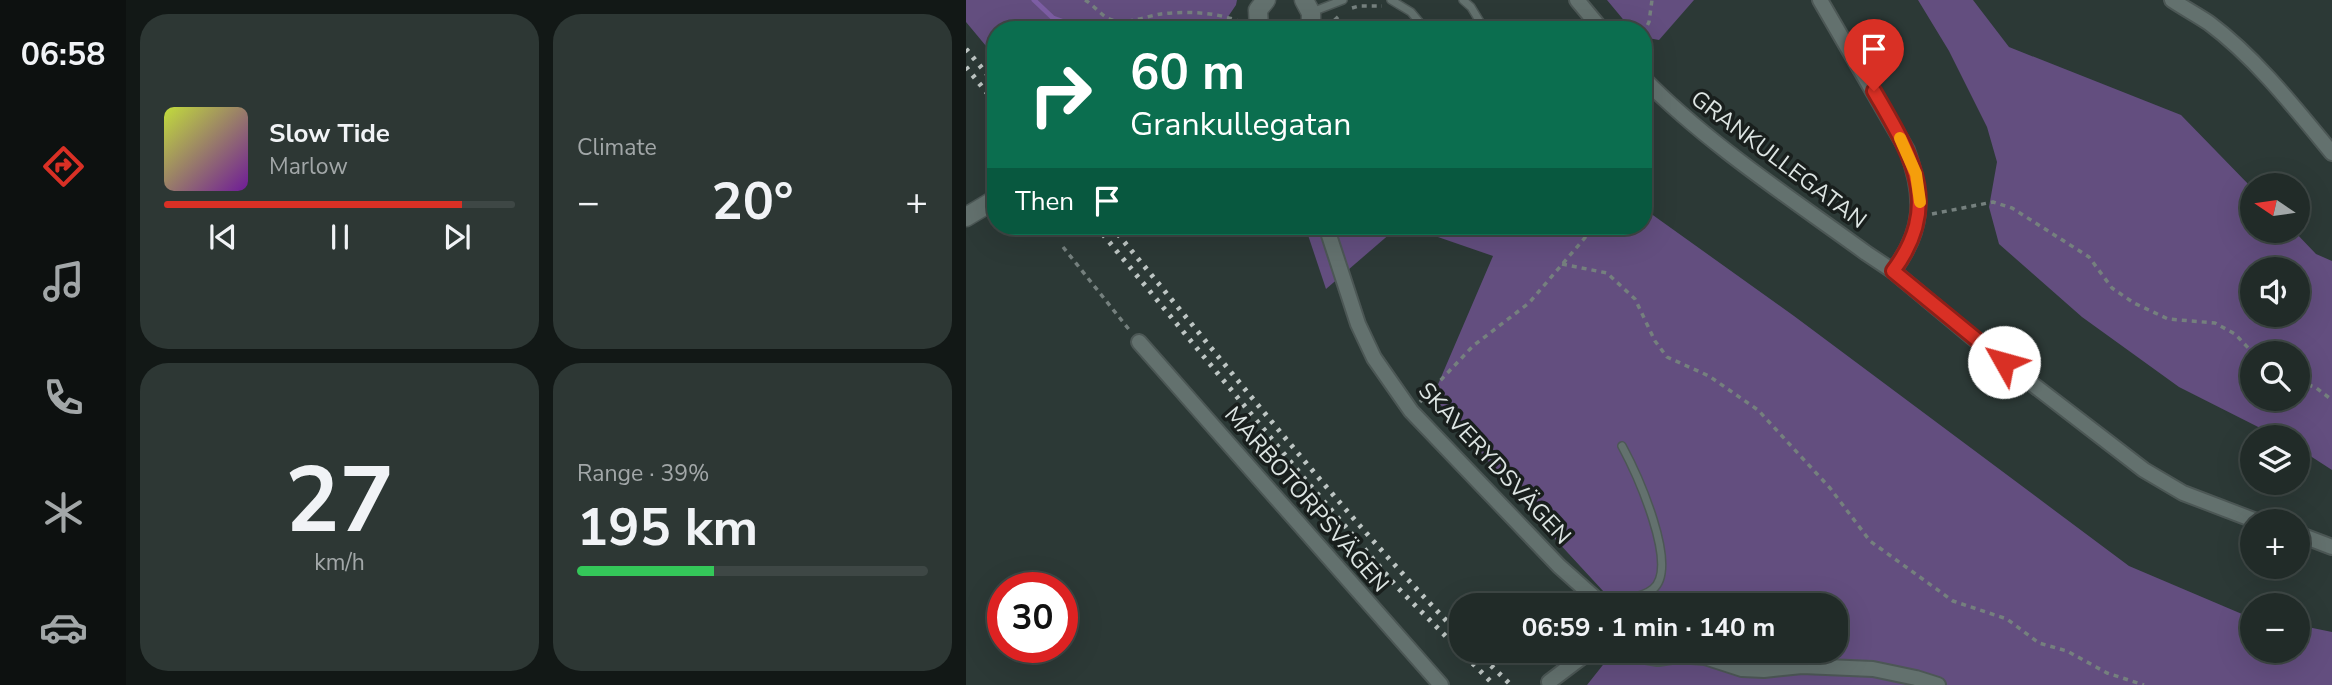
<!DOCTYPE html>
<meta charset="utf-8">
<style>
:root{--surface:#212b28;--page:#2d3734;--text:#f1f3f6;--muted:#a2a7a8;--line:#3e4745;--accent:#d93025}
body{margin:0;font-family:"Nunito Sans",sans-serif;background:var(--page);color:var(--text);height:100vh;display:flex;flex-direction:column;font-size:26px;white-space:nowrap}
*{box-sizing:border-box;margin:0}
p{font-size:23px;color:var(--muted)}
.icon{flex:none;width:38px;height:38px;fill:none;stroke:currentColor;stroke-width:2;stroke-linecap:round;stroke-linejoin:round}
.map{position:relative;flex:1;overflow:hidden}
.details{display:flex;flex-direction:column;gap:14px;padding:14px;background:#121816;width:840px}
.details>*{flex:none}
.top-card{position:absolute;left:21px;top:21px;width:665px;height:214px;border-radius:28px;box-shadow:0 7px 28px #0002,0 0 0 2px var(--line);background:#0b6e4f;color:#fff;overflow:hidden}
.needle{width:46px;rotate:283deg}
.tools{position:absolute;left:1274px;top:173px;display:grid;gap:14px}
.tools a{display:grid;place-items:center;width:70px;height:70px;border-radius:50%;background:var(--surface);box-shadow:0 7px 28px #0002,0 0 0 2px var(--line);font-size:35px}
.speed{position:absolute;left:21px;top:572px;display:flex;gap:14px;font-size:35px;font-weight:700;text-align:center}
.speed>*{display:grid;place-content:center;width:91px;height:91px;border-radius:50%;background:var(--surface);box-shadow:0 7px 28px #0002,0 0 0 2px var(--line);line-height:1}
.speed .limit{border:10px solid #d22;background:#fff;color:#111}
.pin{position:absolute;display:grid;place-items:center;width:60px;height:60px;color:#fff;margin:-72px -30px;border-radius:50% 50% 50% 0;rotate:-45deg;box-shadow:0 0 7px #0007}
.pin .icon{rotate:45deg}
.me{position:absolute;width:77px;margin:-38px;rotate:308deg;stroke-linejoin:round;filter:drop-shadow(0 0 5px #0008)}
.turn{display:flex;align-items:center;gap:24px;height:147px;padding:0 28px;font-size:32px}
.turn .icon{width:91px;height:91px;stroke-width:2.5}
.turn b{display:block;font-size:49px;line-height:60px}
.then{display:flex;align-items:center;height:66px;padding:0 28px;background:#0003;gap:14px;font-size:26px}
.big{font-size:52px;font-weight:700;line-height:1.1}
.details .widget{flex:1;display:flex;flex-direction:column;justify-content:center;gap:10px;min-width:0;padding:0 24px;border-radius:28px;background:var(--page)}
.details .dial{align-items:center;gap:0}
.dial b{font-size:91px;line-height:1}
.song{display:flex;align-items:center;gap:21px}
.cover{width:84px;height:84px;border-radius:10px;background:linear-gradient(135deg,hsl(70 70% 55%),hsl(280 70% 35%))}
.played{height:7px;border-radius:4px;background:linear-gradient(90deg,var(--accent) 85%,var(--line) 85%)}
.keys{display:flex;justify-content:space-around;direction:ltr}
.heat{display:flex;justify-content:space-between;align-items:center;font-size:38px;direction:ltr}
.charge{height:10px;border-radius:5px;background:linear-gradient(90deg,#34c759 39%,var(--line) 0)}
.details .tiles{flex:1;display:grid;gap:14px;grid-template-columns:repeat(2,1fr)}
.trip{position:absolute;left:483px;top:593px;width:399px;height:70px;border-radius:28px;background:var(--surface);box-shadow:0 7px 28px #0002,0 0 0 2px var(--line);font-weight:700;line-height:70px;text-align:center}
main{display:flex;flex:1;min-height:0}
.tab-bar{display:flex;flex-direction:column;width:126px;justify-content:space-around;align-items:center;background:#0d1110;color:var(--muted)}
.tab-bar .icon{width:49px;height:49px}
.tab-bar .selected{color:var(--accent)}
.tab-bar b{font-size:32px;color:var(--text)}
.map>svg:first-child{display:block}
.green{fill:#634e7f;fill-rule:evenodd}
.lines{fill:none;stroke-linecap:round;stroke-linejoin:round}
.stream{stroke:#7d5ea4;stroke-width:5}
.service-casing{stroke:#4c5755;stroke-width:10}
.minor-casing{stroke:#4c5755;stroke-width:18}
.tertiary-casing{stroke:#4c5755;stroke-width:21}
.path{stroke:#75807e;stroke-width:3.5;stroke-dasharray:5 5;stroke-linecap:butt}
.service{stroke:#63716e;stroke-width:7}
.minor{stroke:#63716e;stroke-width:14}
.tertiary{stroke:#63716e;stroke-width:18}
.rail{stroke:#bec6c4;stroke-width:5;stroke-dasharray:3.5 7;stroke-linecap:butt}
.route-casing{stroke:#8d1f18;stroke-width:18}
.route{stroke:#d93025;stroke-width:12}
.slow{stroke:#f59e0b;stroke-width:12}
.labels{text-anchor:middle;stroke-width:7;stroke-linejoin:round;paint-order:stroke}
.street-label{font-size:23px;fill:#dde5e3;stroke:#191f1d}
</style>
<main>
<nav class="tab-bar">
<b>06:58</b>
<svg class="icon selected" aria-label="directions" viewBox="0 0 24 24"><path d="M12 3l9 9-9 9-9-9zM9 14v-3h6M13 9l2 2-2 2"/></svg>
<svg class="icon" aria-label="music" viewBox="0 0 24 24"><path d="M9 18V5l10-2v13"/><circle cx="6" cy="18" r="3"/><circle cx="16" cy="16" r="3"/></svg>
<svg class="icon" aria-label="phone" viewBox="0 0 24 24"><path d="M5 4h4l2 5-3 2q2 4 5 5l2-3 5 2v4C11 20 4 13 5 4z"/></svg>
<svg class="icon" aria-label="climate" viewBox="0 0 24 24"><path d="M12 3v18M4 7l16 10M4 17L20 7"/></svg>
<svg class="icon" aria-label="car" viewBox="0 0 24 24"><path d="M5 17H2v-5l4-1 3-4h7l3 4 3 1v5h-3M9 17h6M6 11h13"/><circle cx="7" cy="17" r="2"/><circle cx="17" cy="17" r="2"/></svg>
</nav>
<section class="details">
<div class="tiles">
<div class="widget">
<div class="song"><i class="cover"></i><div><b>Slow Tide</b><p>Marlow</p></div></div>
<div class="played"></div>
<div class="keys"><svg class="icon" aria-label="previous" viewBox="0 0 24 24"><path d="M18 5L8 12l10 7zM5 5v14"/></svg><svg class="icon" aria-label="pause" viewBox="0 0 24 24"><path d="M8 5v14M16 5v14"/></svg><svg class="icon" aria-label="next" viewBox="0 0 24 24"><path d="M6 5l10 7-10 7zM19 5v14"/></svg></div>
</div>
<div class="widget"><p>Climate</p>
<div class="heat"><a>−</a><b class="big">20°</b><a>+</a></div>
</div>
<div class="widget dial"><b>27</b><p>km/h</p></div>
<div class="widget"><p>Range · 39%</p><b class="big">195 km</b><div class="charge"></div></div>
</div>
</section>
<div class="map">
<svg width="1366" height="685" viewBox="0 0 1366 685">
<rect width="100%" height="100%" fill="#2c3936"/>
<!-- green -->
<g class="green">
<path d="M0,0H271L270,5L253,30H30V58L0,22Z"/>
<path d="M641,0H728L693,40L677,37V30H666Z"/>
<path d="M952,0H1007L1043,47L1215,115L1286,188V231H1328L1350,254L1366,261V470L1332,448V438L1312,437L1213,387L1116,317L1033,244L1023,207L1031,162L1021,127L983,51ZM1286,270H1332V315H1286ZM1286,354H1332V399H1286Z"/>
<path d="M677,208L828,316L1163,566L1276,614L1286,616V651H1332V625L1366,632V685H621L648,651H870V606L650,605L578,527L467,396L527,256L440,226H677Z"/>
<path d="M339,226H433L360,289Z"/>
</g>
<g class="lines">
<!-- stream -->
<path class="stream" d="M68,0L87,18L104,24"/>
<defs>
<g id="service">
<path d="M425,0L445,12L460,30"/>
<path d="M497,0L505,7L519,30"/>
<path d="M346,12L377,0"/>
<path d="M641,606C655,597 674,600 687,589C714,567 670,472 656,446"/>
</g>
<g id="minor">
<path d="M611,0L636,30"/>
<path d="M854,0L941,150C958,197 958,230 927,271"/>
<path d="M1206,0C1218,8 1231,15 1243,23C1290,58 1329,108 1366,153"/>
<path d="M677,78C742,144 826,199 900,253L927,271L1017,346L1178,470L1217,493L1293,522"/>
<path d="M360,226L392,324L408,358L445,411L593,566L630,599L632,606"/>
<path d="M173,342L475,685"/>
<path d="M1332,534L1366,547"/>
<path d="M650,651L692,658L712,655L739,657L776,669L798,670L836,666L907,669L950,678L972,685"/>
<path d="M583,682L624,651"/>
</g>
<g id="tertiary">
<path d="M338,0L345,13V30"/>
<path d="M293,30L292,10L300,0"/>
<path d="M0,217L30,199"/>
</g>
</defs>
<!-- service casing -->
<use href="#service" class="service-casing"/>
<!-- minor casing -->
<use href="#minor" class="minor-casing"/>
<!-- tertiary casing -->
<use href="#tertiary" class="tertiary-casing"/>
<!-- path -->
<g class="path">
<path d="M119,0C128,5 136,17 146,20C160,25 181,16 195,14C221,11 249,12 272,21"/>
<path d="M386,8L393,6H416"/>
<path d="M361,27L373,16"/>
<path d="M266,30L273,21"/>
<path d="M677,34L683,22L686,0"/>
<path d="M966,214L1027,202L1046,208L1123,257L1146,288L1168,303L1202,319L1249,323L1269,334L1288,354"/>
<path d="M97,247L165,332"/>
<path d="M596,264L641,273L669,299L689,341L701,357L743,376L792,410L864,488L904,541L987,601L1041,619L1073,643L1101,651L1141,673L1178,685"/>
<path d="M1332,382L1349,387L1366,400"/>
<path d="M454,402L507,346L563,303L629,226"/>
</g>
<!-- service -->
<use href="#service" class="service"/>
<!-- minor -->
<use href="#minor" class="minor"/>
<!-- tertiary -->
<use href="#tertiary" class="tertiary"/>
<!-- rail -->
<g class="rail">
<path d="M0,49L30,85"/>
<path d="M0,67L30,104"/>
<path d="M130,226L338,478L431,587L528,685"/>
<path d="M145,226C260,364 370,507 495,636"/>
<path d="M510,651L545,685"/>
</g>
</g>
<g class="lines">
<defs>
<path id="route" d="M908,91C944,154 978,203 927,271L1038,362"/>
</defs>
<!-- route casing -->
<use href="#route" class="route-casing"/>
<!-- route -->
<use href="#route" class="route"/>
<!-- slow -->
<path class="slow" d="M934,138L950,174L954,202"/>
</g>
<g class="labels">
<!-- street labels -->
<g class="street-label">
<text transform="translate(813 159) rotate(37)" y="8">GRANKULLEGATAN</text>
<text transform="translate(529 463) rotate(47)" y="8">SKAVERYDSVÄGEN</text>
<text transform="translate(341 499) rotate(49)" y="8">MARBOTORPSVÄGEN</text>
</g>
</g>
</svg>
<div class="tools">
<a><svg class="needle" viewBox="-14 -14 28 28"><path d="M0-13l5 13h-10z" fill="#e53935"/><path d="M0 13l5-13h-10z" fill="#a2a7a8"/></svg></a>
<a><svg class="icon" aria-label="sound" viewBox="0 0 24 24"><path d="M4 9h4l5-4v14l-5-4H4zM17 9q2 3 0 6"/></svg></a>
<a><svg class="icon" aria-label="search" viewBox="0 0 24 24"><circle cx="10" cy="10" r="6"/><path d="M15 15l6 6"/></svg></a>
<a><svg class="icon" aria-label="layers" viewBox="0 0 24 24"><path d="M12 4l9 5-9 5-9-5zM3 14l9 5 9-5"/></svg></a>
<a>+</a>
<a>−</a>
</div>
<div class="speed"><div class="limit">30</div></div>
<div class="pin" style="left:908px;top:91px;background:#d93025"><svg class="icon" aria-label="arrive" viewBox="0 0 24 24"><path d="M6 21V4h12l-3 4 3 4H6"/></svg></div>
<svg class="me" style="left:1038px;top:362px" viewBox="-20 -20 40 40"><circle r="19" fill="#fff"/><path d="M0-13L10 11 0 6-10 11z" fill="#d93025"/></svg>
<div class="trip">06:59 · 1 min · 140 m</div>
<div class="top-card">
<div class="turn"><svg class="icon" aria-label="right" viewBox="0 0 24 24"><path d="M7 20v-9h11M14 6l5 5-5 5"/></svg><div><b>60 m</b>Grankullegatan</div></div>
<div class="then">Then<svg class="icon" aria-label="arrive" viewBox="0 0 24 24"><path d="M6 21V4h12l-3 4 3 4H6"/></svg></div>
</div>
</div>
</main>
